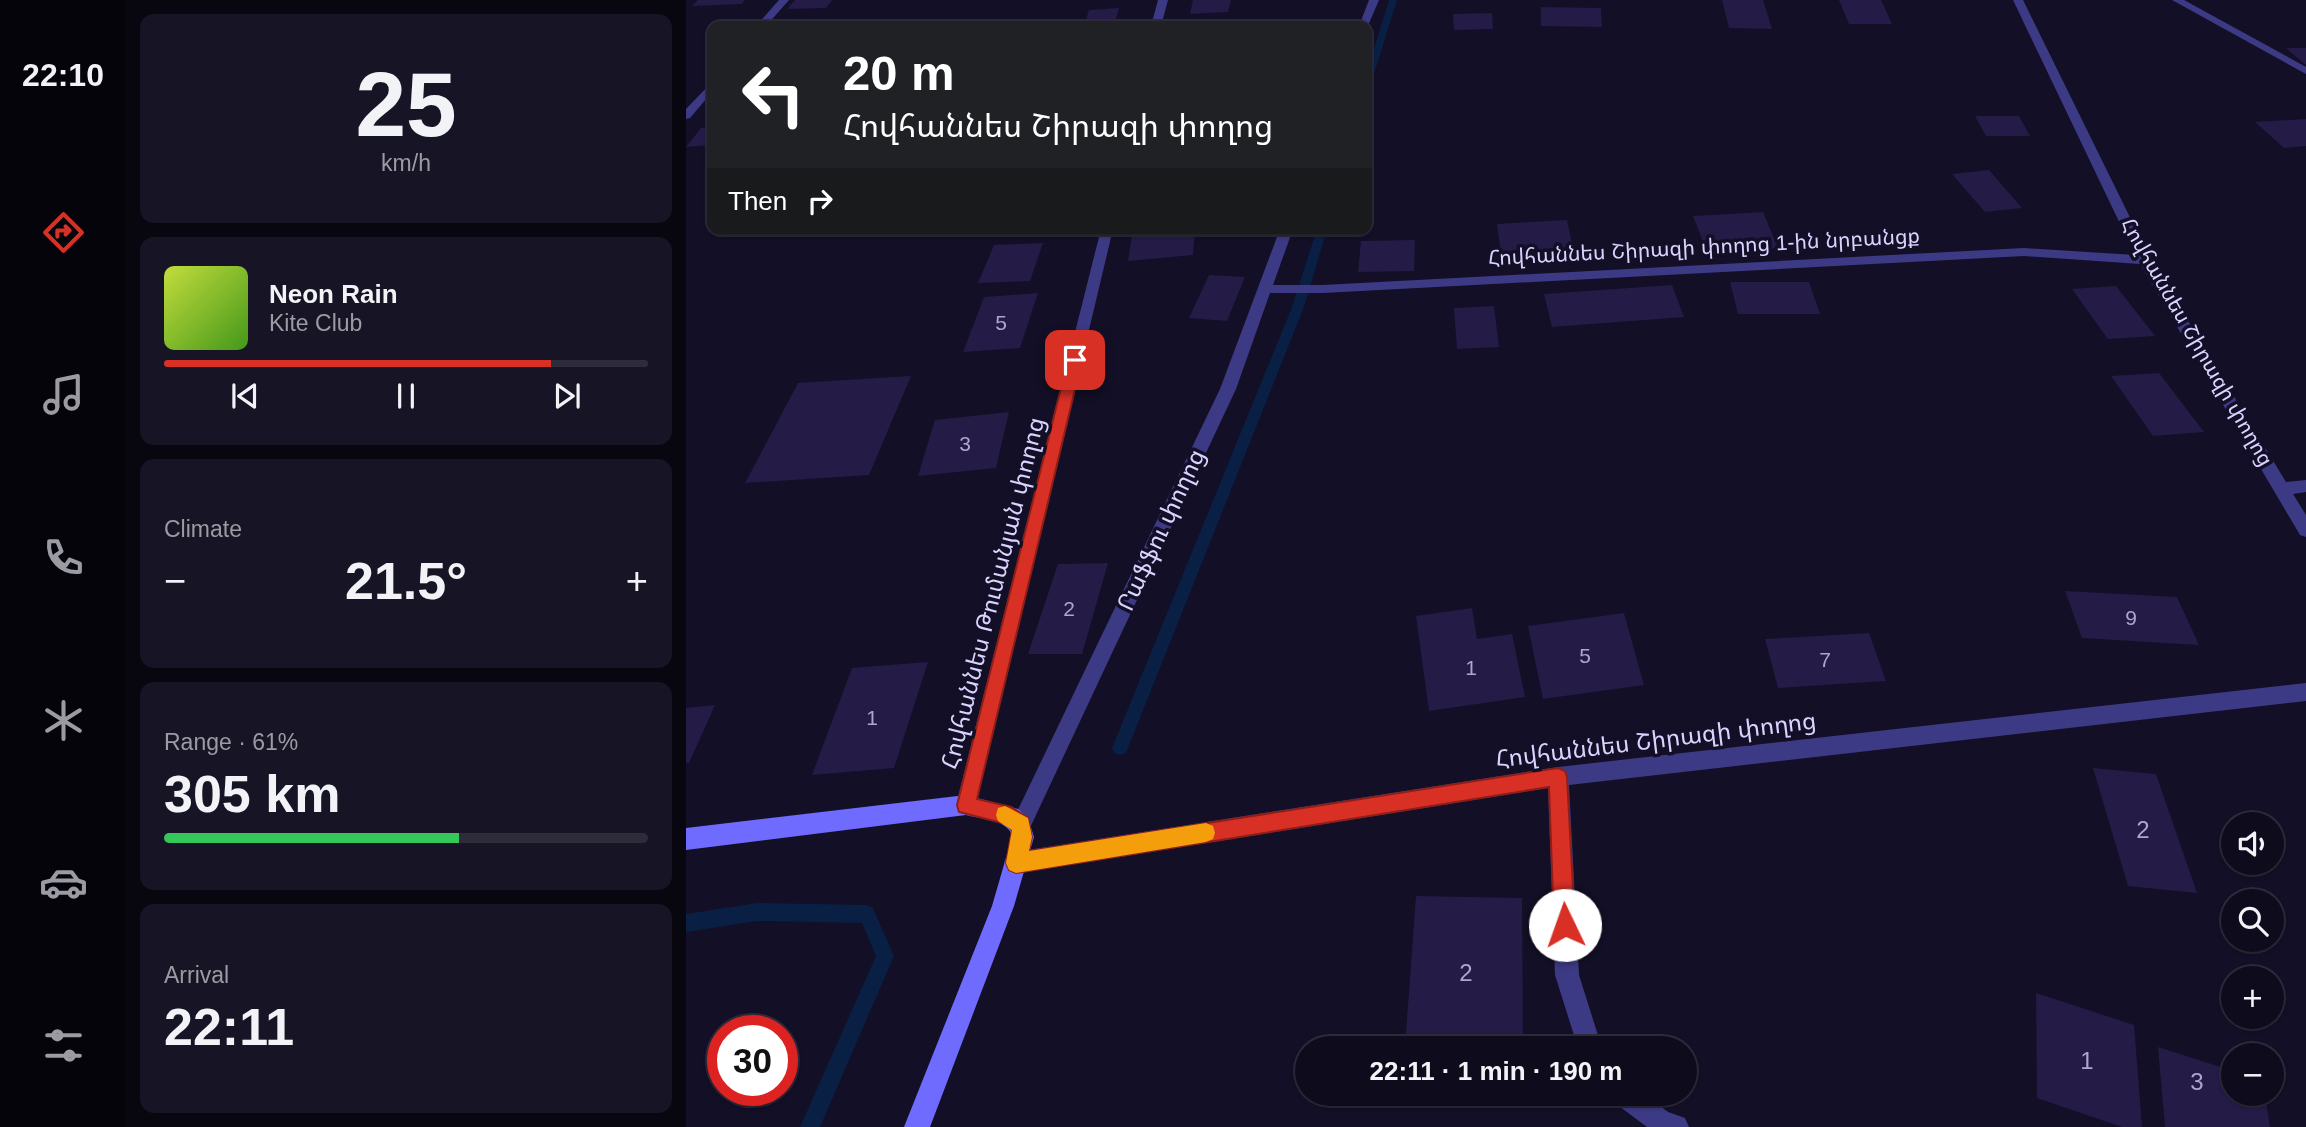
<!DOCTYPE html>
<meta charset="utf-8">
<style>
:root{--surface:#0e0b1c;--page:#171425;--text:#f1f3f6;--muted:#9b9ba3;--line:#2e2b3b;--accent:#d93025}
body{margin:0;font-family:Arial,"Noto Sans Armenian",sans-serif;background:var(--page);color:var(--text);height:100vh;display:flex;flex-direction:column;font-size:26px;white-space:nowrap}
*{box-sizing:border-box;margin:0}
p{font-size:23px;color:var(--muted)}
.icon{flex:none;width:38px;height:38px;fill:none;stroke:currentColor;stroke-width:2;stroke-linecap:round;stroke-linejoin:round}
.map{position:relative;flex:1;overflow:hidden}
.sheet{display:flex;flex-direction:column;gap:14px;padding:14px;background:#08060f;width:560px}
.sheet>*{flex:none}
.top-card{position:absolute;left:21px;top:21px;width:665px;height:214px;border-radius:14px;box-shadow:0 2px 5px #0004,0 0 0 2px var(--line);background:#202124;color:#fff;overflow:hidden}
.controls{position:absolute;left:1535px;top:812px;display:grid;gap:14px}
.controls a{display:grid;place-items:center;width:63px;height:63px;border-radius:50%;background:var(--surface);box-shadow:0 2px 5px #0004,0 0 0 2px var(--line);font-size:35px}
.speed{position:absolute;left:21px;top:1015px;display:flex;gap:14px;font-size:35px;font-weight:700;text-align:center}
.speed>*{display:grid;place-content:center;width:91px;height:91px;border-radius:50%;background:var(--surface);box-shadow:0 2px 5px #0004,0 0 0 2px var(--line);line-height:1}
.speed .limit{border:10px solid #d22;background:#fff;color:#111}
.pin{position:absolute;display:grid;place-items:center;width:60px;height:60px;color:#fff;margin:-30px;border-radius:14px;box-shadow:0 4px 10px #0006}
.me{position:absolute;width:77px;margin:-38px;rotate:357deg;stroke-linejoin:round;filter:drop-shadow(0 0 5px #0008)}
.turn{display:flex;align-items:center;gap:24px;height:147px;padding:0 21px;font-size:32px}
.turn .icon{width:91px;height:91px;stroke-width:2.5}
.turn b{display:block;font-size:49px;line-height:60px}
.then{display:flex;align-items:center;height:66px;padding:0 21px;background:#0003;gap:14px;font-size:26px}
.big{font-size:52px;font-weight:700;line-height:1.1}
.sheet .widget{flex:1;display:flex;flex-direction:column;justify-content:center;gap:10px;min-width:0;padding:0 24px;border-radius:14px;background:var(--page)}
.sheet .dial{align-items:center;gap:0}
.dial b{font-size:91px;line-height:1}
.song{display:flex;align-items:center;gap:21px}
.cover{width:84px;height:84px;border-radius:10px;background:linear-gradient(135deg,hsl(70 70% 55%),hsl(100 70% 35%))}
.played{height:7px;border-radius:4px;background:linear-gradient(90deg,var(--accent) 80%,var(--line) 80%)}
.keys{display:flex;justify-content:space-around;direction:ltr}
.heat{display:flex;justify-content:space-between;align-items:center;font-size:38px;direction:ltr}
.charge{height:10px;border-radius:5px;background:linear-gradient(90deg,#34c759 61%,var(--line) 0)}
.trip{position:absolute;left:609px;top:1036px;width:402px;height:70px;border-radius:35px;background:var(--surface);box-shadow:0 2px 5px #0004,0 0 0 2px var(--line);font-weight:700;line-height:70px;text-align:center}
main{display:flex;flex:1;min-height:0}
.menu{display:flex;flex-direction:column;width:126px;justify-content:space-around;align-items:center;background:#06040b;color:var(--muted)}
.menu .icon{width:49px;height:49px}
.menu .active{color:var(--accent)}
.menu b{font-size:32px;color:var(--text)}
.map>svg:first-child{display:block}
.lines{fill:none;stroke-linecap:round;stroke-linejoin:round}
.stream{fill:#0a1f44;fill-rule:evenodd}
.building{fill:#241b47}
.service{fill:#3d3a85;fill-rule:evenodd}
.minor{fill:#3d3a85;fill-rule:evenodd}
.secondary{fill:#6f6bff;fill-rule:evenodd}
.route{fill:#d93025;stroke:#8d1f18;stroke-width:2}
.slow{fill:#f59e0b}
.labels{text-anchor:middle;stroke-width:7;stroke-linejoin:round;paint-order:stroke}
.far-street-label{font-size:21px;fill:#d9d4ff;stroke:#130f26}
.number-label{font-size:21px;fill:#aca6d1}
.street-label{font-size:24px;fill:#d9d4ff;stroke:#130f26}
.near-number-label{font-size:24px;fill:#aca6d1}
</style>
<main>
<nav class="menu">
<b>22:10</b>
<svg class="icon active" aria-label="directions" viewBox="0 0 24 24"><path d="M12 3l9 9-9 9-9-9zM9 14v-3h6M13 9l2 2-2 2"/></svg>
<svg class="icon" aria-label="music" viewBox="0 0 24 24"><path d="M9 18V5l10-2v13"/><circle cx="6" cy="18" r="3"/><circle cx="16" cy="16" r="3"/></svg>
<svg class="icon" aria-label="phone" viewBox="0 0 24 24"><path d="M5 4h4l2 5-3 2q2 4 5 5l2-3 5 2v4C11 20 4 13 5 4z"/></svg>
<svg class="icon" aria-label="climate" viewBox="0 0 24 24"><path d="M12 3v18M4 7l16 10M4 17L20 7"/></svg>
<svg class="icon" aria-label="car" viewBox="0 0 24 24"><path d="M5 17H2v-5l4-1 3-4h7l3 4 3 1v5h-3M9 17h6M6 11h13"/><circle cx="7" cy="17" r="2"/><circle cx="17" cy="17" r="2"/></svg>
<svg class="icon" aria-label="filters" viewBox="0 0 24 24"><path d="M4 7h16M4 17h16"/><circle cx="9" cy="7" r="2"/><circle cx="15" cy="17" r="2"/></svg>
</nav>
<section class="sheet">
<div class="widget dial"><b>25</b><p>km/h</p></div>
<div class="widget">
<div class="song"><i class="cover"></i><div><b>Neon Rain</b><p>Kite Club</p></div></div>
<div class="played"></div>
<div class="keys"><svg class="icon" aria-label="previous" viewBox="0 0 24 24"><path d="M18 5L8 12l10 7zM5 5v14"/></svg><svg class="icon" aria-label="pause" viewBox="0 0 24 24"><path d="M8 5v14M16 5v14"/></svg><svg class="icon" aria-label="next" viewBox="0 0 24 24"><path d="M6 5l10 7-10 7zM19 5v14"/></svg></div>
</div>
<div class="widget"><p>Climate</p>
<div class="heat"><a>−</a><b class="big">21.5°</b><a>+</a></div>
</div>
<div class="widget"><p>Range · 61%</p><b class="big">305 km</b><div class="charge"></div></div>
<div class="widget"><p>Arrival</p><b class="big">22:11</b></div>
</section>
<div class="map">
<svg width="1620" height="1127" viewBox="0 0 1620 1127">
<rect width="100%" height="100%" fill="#130f26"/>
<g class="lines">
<!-- stream -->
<g class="stream">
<path d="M703,0H711L685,84L681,87V71Z"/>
<path d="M631,229H641L618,307L442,748L440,753L434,755L428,753L426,748L606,307Z"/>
<path d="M71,903L181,905L187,908L208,956L134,1127H114L190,956L176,923L71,921L0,932V914Z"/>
</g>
</g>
<!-- building -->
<g class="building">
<path d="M12,0H59L56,4L6,6Z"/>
<path d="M109,0H146L140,8L101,9Z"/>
<path d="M507,0H545L542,12L504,14Z"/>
<path d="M1036,0H1077L1086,29L1043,28Z"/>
<path d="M1153,0H1195L1206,24H1163Z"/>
<path d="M855,7L915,8L916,27L855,26Z"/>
<path d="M433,8L428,26H398L403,10Z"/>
<path d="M806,13L807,29L768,30L767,14Z"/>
<path d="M1600,48H1620V65Z"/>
<path d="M1289,116H1333L1344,136H1300Z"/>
<path d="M1620,119V146L1598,148L1569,122Z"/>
<path d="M26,127V145L0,147L15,128Z"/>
<path d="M1303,170L1336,208L1299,212L1266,174Z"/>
<path d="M1077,212L1092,248L1021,252L1007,216Z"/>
<path d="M881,220L889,257L816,261L811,224Z"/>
<path d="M447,229H509L507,255L442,261Z"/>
<path d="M729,240L728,271L672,272L675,241Z"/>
<path d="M357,243L344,281L292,283L308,245Z"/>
<path d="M523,275L559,277L541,321L503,318Z"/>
<path d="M1044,282H1123L1134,314H1052Z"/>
<path d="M986,285L998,317L866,327L858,294Z"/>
<path d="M1430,286L1469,336L1422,339L1386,289Z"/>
<path d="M352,293L334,348L277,352L298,297Z"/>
<path d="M808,306L813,347L771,349L768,308Z"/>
<path d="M1473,373L1518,432L1467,436L1425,376Z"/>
<path d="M225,376L183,475L59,483L112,383Z"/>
<path d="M323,412L310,468L232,476L249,420Z"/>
<path d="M422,563L396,654H342L372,564Z"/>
<path d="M1379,591L1491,597L1513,645L1396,638Z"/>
<path d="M786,608L791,639L826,634L839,697L743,711L730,616Z"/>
<path d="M938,613L958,685L857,699L842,626Z"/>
<path d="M1183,633L1200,681L1092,688L1079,639Z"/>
<path d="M242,662L208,768L126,775L166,668Z"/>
<path d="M29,705L3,763H0V708Z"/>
<path d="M1407,768L1470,774L1511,893L1442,886Z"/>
<path d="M730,896L836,898L837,1048L719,1047Z"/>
<path d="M1350,993L1448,1025L1456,1127H1436L1351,1098Z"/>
<path d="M1472,1047L1547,1071V1094H1579L1584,1127H1479Z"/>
</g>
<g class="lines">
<!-- service -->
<path class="service" d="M1486,0H1498L1620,67V74Z"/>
<!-- minor -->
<g class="minor">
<path d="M93,0H103L80,26H70Z"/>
<path d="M472,0H482L475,26H465Z"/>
<path d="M683,0H693L681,28L673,26Z"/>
<path d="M1327,0H1337L1465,260L1600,482L1620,480V492L1607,494L1620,515V537L1614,535L1454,264L1338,256L637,293H584L550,389L342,832L335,835L328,832L324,825L328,818L534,389L594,229H607L587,285H637L1338,248L1449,255Z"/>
<path d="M26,82V92L4,118L0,119V109Z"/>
<path d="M415,229H427L290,805L287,812L280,815L273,812L270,805Z"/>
<path d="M1620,683V701L883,785L893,975L916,1048H892L869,975L862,788L329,874L321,871L318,863L321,855L329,852L872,767Z"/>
<path d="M926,1094H958L982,1112L999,1118L1003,1127H961L929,1103Z"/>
</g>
<!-- secondary -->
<path class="secondary" d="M280,795L332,809L342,818L348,837L328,906L244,1127H218L306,906L326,837C324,820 295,819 280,815L0,850V828Z"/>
</g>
<!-- route -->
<path class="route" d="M389,356L396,360L291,799L325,807L342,818L346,837L343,851L872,768L879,771L881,777L889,925L886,932L879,935L871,932L868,925L863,787L330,873L323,870L320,863L326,830L320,824L273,812L271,805L382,360Z"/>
<!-- slow -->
<path class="slow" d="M319,806L342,818L346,837L343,851L520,823L527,826L529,833L527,839L520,842L330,873L323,870L320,863L326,830L312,821L310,815L312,808Z"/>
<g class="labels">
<!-- far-street labels -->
<g class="far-street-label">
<text transform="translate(1018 247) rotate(-3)" y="7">Հովհաննես Շիրազի փողոց 1-ին նրբանցք</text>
<text transform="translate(1511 342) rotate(60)" y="7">Հովհաննես Շիրազի փողոց</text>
</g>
<!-- number labels -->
<g class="number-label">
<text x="315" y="330">5</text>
<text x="279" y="451">3</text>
<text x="383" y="616">2</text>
<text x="1445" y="625">9</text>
<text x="899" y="663">5</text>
<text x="1139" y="667">7</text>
<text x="785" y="675">1</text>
<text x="186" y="725">1</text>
</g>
<!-- street labels -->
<g class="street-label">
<text transform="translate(475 530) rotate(-65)" y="8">Րաֆֆու փողոց</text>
<text transform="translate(307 593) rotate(-76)" y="8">Հովհաննես Թումանյան փողոց</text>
<text transform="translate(970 740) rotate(-7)" y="8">Հովհաննես Շիրազի փողոց</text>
</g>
<!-- near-number labels -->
<g class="near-number-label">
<text x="1457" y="838">2</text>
<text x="780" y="981">2</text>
<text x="1401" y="1069">1</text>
<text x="1511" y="1090">3</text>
</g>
</g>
</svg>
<div class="controls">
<a><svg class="icon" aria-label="sound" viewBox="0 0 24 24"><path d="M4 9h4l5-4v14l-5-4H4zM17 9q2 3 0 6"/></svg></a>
<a><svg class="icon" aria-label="search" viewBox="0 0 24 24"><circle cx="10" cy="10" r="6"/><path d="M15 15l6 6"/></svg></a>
<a>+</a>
<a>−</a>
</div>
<div class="speed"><div class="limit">30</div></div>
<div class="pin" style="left:389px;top:360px;background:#d93025"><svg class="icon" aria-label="arrive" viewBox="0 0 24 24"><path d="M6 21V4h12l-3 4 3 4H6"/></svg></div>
<svg class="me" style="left:879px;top:925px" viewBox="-20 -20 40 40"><circle r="19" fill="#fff"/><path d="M0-13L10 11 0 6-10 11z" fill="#d93025"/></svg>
<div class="trip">22:11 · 1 min · 190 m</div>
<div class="top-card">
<div class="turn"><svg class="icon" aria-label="left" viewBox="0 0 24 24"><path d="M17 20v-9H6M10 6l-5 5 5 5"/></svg><div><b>20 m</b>Հովհաննես Շիրազի փողոց</div></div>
<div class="then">Then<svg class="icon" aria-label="right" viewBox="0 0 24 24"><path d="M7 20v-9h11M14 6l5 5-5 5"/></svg></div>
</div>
</div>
</main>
